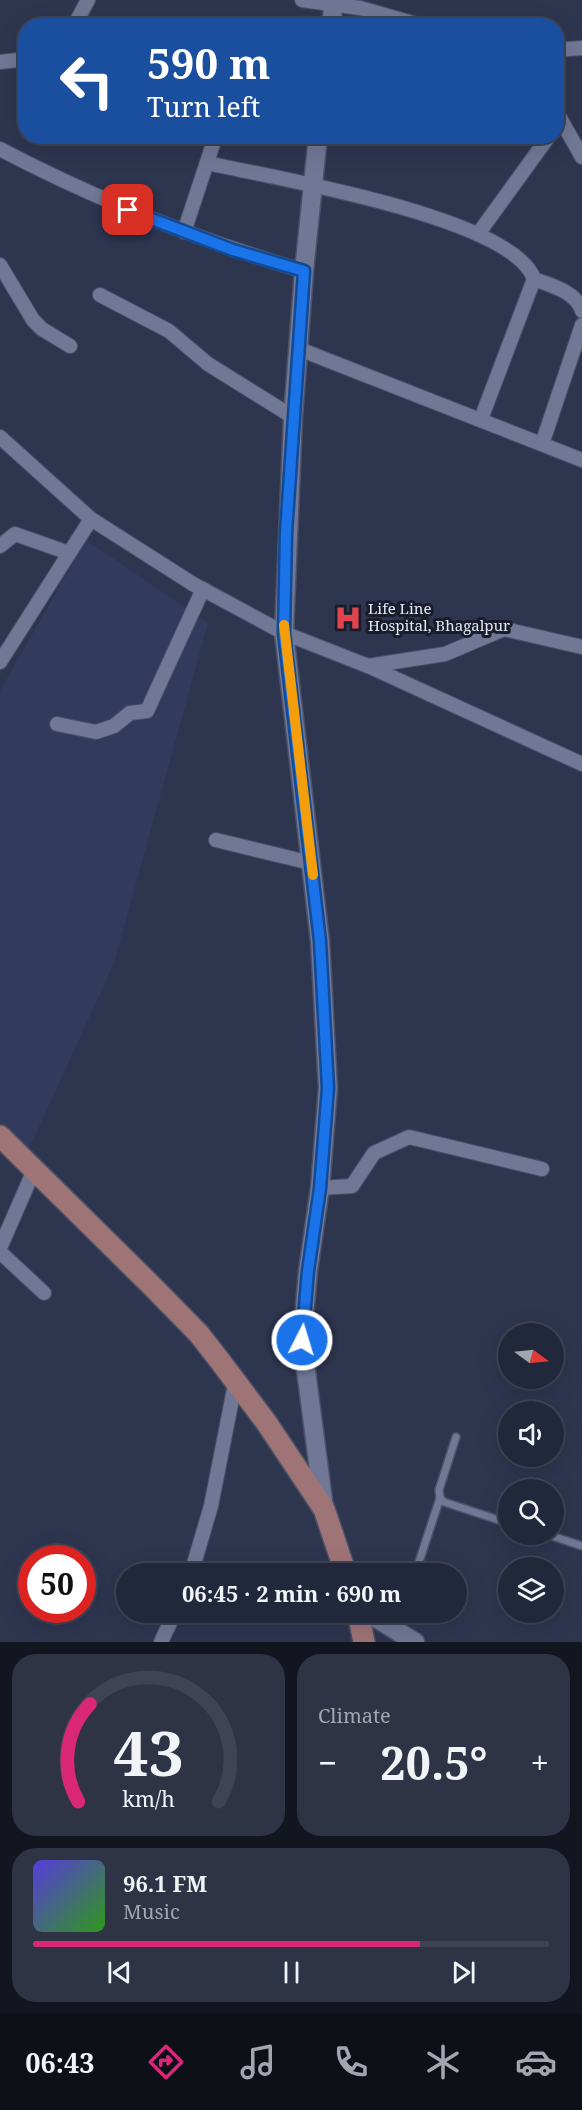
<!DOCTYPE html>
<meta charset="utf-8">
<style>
:root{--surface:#22283b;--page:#2e3446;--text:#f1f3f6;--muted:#a2a6af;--line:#3f4455;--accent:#db2777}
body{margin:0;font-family:"Noto Serif",serif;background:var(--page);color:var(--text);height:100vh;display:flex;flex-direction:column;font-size:22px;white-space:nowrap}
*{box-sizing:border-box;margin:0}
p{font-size:20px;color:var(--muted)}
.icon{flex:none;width:33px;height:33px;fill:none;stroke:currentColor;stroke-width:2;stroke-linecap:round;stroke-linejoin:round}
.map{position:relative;height:1642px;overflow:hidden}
.drawer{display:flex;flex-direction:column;gap:12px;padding:12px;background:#131620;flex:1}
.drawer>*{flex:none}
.banner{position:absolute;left:18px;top:18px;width:546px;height:126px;border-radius:24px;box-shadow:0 6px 24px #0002,0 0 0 2px var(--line);background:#1a4fa0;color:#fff;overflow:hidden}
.needle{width:39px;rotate:105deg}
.buttons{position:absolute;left:498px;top:1323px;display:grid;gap:12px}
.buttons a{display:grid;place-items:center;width:66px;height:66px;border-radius:50%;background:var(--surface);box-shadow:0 6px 24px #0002,0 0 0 2px var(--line);font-size:30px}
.speed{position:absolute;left:18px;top:1545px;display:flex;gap:12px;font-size:30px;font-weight:700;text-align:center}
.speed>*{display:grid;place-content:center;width:78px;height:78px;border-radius:50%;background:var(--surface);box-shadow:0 6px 24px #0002,0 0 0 2px var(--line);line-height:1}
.speed .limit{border:9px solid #d22;background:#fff;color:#111}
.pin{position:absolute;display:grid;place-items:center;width:51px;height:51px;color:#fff;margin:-26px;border-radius:12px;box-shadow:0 3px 9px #0006}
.me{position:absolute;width:66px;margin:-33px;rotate:5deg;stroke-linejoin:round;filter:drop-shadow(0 0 4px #0008)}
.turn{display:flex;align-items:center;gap:21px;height:126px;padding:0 30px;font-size:27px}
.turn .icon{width:78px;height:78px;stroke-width:2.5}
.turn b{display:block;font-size:42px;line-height:51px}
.big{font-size:45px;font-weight:700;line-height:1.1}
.drawer .card{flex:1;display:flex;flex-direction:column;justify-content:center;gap:9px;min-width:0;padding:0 21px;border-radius:24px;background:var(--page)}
.drawer .dial{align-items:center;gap:0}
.dial svg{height:156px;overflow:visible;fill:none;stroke:var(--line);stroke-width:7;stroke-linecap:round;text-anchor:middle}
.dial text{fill:var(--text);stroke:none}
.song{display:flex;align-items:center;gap:18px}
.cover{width:72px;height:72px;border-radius:9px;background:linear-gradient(135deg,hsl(250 70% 55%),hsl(110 70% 35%))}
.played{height:6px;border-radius:3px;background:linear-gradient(90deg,var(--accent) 75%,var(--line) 75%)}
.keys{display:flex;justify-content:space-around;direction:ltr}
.heat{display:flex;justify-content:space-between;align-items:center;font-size:33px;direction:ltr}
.drawer .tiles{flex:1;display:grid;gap:12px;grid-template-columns:1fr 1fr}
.card:last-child{grid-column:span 2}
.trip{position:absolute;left:116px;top:1563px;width:351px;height:60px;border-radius:30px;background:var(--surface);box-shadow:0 6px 24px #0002,0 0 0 2px var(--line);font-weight:700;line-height:60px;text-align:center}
.tabs{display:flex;height:96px;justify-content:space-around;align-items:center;background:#0e1018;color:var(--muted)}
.tabs .icon{width:42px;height:42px}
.tabs .on{color:var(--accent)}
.tabs b{font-size:27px;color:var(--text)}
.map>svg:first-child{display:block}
.built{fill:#333b5c}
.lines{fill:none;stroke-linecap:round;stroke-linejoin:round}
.lane-casing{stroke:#4c5167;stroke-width:10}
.street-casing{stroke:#4c5167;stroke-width:16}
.secondary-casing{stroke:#4c5167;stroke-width:21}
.primary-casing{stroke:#4c5167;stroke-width:24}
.lane{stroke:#707896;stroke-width:7}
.street{stroke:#707896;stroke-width:14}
.secondary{stroke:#707896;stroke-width:18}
.primary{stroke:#9f7477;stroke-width:21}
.route-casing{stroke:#114b97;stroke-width:15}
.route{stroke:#1a73e8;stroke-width:10}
.slow{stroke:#f59e0b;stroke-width:10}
.labels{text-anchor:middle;stroke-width:6;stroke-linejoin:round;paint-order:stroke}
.poi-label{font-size:15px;fill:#e3e8f9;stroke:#1a1d29;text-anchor:start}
</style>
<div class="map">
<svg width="582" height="1642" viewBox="0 0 582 1642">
<rect width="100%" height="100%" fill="#2e354f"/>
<!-- built -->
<path class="built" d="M86,540L208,623L114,963L28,1151L0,1124V691Z"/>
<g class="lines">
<defs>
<g id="lane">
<path d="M456,1437L439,1490L440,1498L444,1502L508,1523"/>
<path d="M546,1534L582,1546"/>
<path d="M415,1574L440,1498"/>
</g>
<g id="street">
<path d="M302,0L360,8L423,26"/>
<path d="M74,26L88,0"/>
<path d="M556,50L582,48"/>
<path d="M0,62L26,59"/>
<path d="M556,111L582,157"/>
<path d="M0,149C97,200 198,240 304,271"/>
<path d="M207,163C269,177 513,217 534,279L481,419"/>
<path d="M184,232L215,138L213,136"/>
<path d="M478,234L549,136"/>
<path d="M0,265L33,320L42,329L70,346"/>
<path d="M534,279C550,285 577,292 582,311"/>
<path d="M100,295L169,331L208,364L293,417"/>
<path d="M299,349L582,460"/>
<path d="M0,437L91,519L193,584L284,633L368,666L582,764"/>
<path d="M542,444L582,325"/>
<path d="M0,546L15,534L69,553"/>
<path d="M0,662L91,519"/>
<path d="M368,666L445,654L504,629L582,647"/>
<path d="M57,724L96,732L114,726L130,713L147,711L203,589"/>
<path d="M216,840L311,863"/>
<path d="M320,1188L352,1186L374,1153L409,1137L542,1169"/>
<path d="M0,1248L34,1170"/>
<path d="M0,1252L44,1293"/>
<path d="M191,1574L211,1506L235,1384"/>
<path d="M161,1642L175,1612"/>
</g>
<g id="secondary">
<path d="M331,26L334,0"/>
<path d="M318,136L304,271L293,417L284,633L320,941L328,1088L320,1188L308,1271L302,1340L324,1508"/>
<path d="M366,1612L415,1642"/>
</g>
<g id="primary">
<path d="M0,1136L152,1286L199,1334L220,1361L266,1422L324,1509L346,1574"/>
<path d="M358,1612L364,1642"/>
</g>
</defs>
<!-- lane casing -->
<use href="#lane" class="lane-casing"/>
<!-- street casing -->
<use href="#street" class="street-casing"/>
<!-- secondary casing -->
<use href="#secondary" class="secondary-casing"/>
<!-- primary casing -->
<use href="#primary" class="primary-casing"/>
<!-- lane -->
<use href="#lane" class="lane"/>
<!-- street -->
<use href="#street" class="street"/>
<!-- secondary -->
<use href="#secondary" class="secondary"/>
<!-- primary -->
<use href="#primary" class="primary"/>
</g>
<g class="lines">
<defs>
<path id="route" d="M128,210L233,250L304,271L286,533L284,633L320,941L328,1088L320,1188L308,1271L302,1340"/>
</defs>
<!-- route casing -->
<use href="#route" class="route-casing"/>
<!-- route -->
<use href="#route" class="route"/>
<!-- slow -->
<path class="slow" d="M284,625L313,875"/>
</g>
<!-- icons -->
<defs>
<symbol id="hospital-bare" viewBox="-9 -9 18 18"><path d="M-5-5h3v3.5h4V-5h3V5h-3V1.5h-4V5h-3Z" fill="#e0444e" stroke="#1a1d29" stroke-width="2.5" paint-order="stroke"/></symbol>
</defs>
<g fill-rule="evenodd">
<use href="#hospital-bare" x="329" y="599" width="38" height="38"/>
</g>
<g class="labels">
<!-- poi labels -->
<g class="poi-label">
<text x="368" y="614">Life Line<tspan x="368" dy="17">Hospital, Bhagalpur</tspan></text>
</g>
</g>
</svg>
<div class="buttons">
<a><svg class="needle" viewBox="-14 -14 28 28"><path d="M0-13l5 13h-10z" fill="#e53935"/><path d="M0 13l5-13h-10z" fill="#a2a6af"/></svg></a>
<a><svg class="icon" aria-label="sound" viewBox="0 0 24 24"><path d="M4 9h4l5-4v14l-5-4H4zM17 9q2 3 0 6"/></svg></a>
<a><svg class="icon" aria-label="search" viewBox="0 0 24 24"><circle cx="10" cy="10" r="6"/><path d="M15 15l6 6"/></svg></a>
<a><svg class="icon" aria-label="layers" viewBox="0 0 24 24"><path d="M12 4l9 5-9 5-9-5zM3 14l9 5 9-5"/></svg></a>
</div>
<div class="speed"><div class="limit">50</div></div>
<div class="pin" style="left:128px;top:210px;background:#d93025"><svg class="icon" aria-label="arrive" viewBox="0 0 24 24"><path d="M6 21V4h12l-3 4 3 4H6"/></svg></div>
<svg class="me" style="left:302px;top:1340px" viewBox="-20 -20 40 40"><circle r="17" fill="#1a73e8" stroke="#fff" stroke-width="3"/><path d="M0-11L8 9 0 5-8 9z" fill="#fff"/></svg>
<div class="trip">06:45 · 2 min · 690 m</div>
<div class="banner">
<div class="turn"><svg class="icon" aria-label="left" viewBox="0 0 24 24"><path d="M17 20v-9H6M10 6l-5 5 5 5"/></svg><div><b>590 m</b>Turn left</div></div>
</div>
</div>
<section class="drawer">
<div class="tiles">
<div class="card dial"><svg viewBox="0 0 100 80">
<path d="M14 69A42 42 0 1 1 86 69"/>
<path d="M14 69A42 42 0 0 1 20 19" stroke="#db2777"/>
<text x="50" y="56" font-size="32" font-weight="700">43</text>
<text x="50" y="72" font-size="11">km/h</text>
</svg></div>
<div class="card"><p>Climate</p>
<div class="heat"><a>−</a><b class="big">20.5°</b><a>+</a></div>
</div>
<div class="card">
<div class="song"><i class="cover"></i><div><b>96.1 FM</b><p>Music</p></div></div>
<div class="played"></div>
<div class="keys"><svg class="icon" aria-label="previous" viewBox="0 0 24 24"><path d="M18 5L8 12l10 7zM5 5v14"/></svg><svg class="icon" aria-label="pause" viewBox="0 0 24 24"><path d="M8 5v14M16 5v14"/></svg><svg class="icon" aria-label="next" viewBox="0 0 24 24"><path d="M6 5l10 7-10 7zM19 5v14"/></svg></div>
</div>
</div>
</section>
<nav class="tabs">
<b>06:43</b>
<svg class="icon on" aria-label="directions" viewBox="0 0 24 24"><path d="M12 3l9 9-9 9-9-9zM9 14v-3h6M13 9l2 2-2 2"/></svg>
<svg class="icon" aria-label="music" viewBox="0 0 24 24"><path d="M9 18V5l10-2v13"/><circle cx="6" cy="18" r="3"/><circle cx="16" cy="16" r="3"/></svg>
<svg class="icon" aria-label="phone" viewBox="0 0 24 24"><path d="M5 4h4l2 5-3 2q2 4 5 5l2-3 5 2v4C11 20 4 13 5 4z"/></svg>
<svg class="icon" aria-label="climate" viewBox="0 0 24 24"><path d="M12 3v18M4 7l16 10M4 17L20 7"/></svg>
<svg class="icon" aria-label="car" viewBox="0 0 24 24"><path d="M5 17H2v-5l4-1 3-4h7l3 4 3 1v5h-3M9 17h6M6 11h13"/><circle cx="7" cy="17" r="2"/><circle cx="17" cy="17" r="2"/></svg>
</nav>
